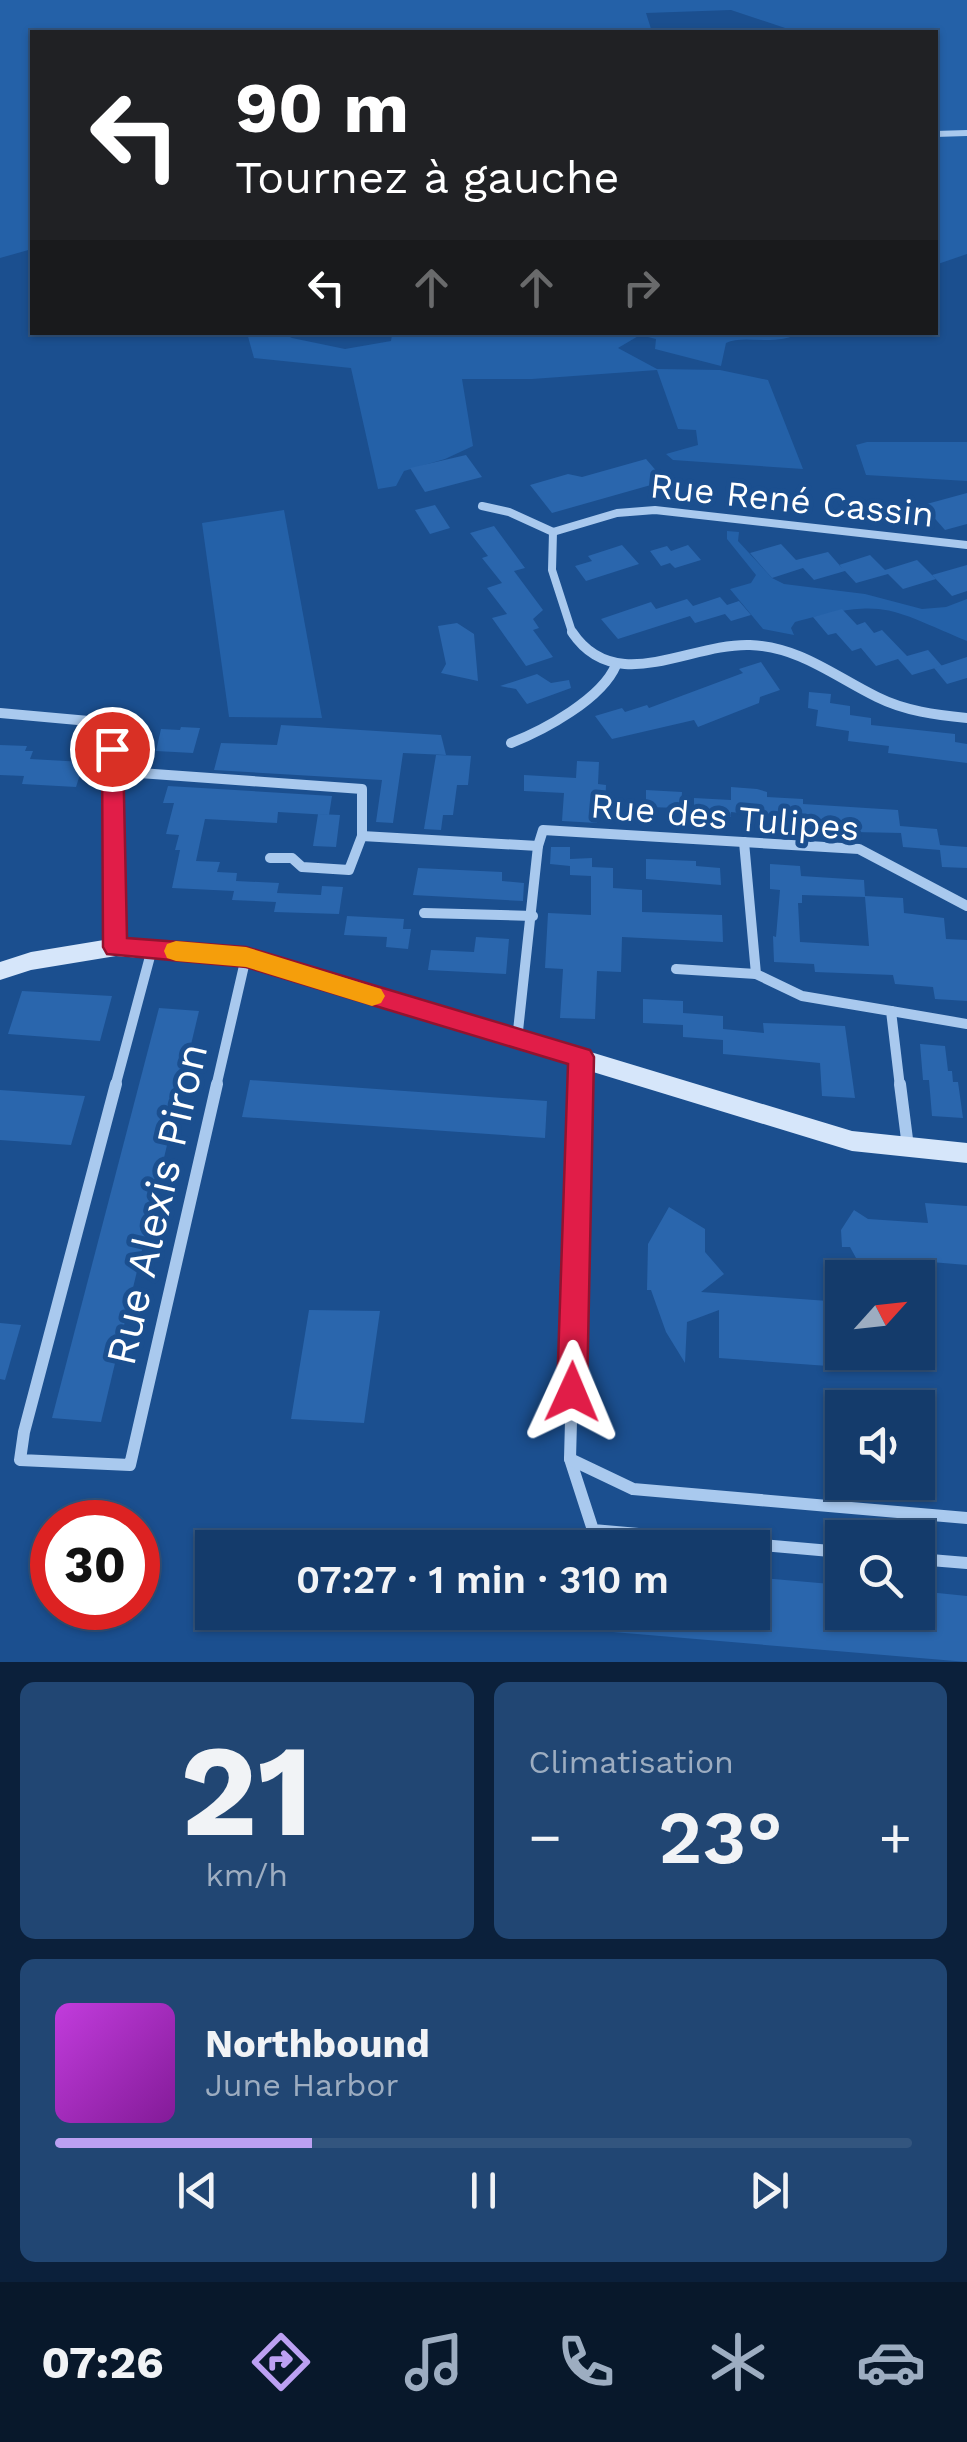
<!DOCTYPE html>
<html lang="fr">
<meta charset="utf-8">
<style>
:root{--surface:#143b6b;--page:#214673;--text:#f1f3f6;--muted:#9dadc1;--line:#33557e;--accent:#bca0f2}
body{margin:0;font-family:"Work Sans",sans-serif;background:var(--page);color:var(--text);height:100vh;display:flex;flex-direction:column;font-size:38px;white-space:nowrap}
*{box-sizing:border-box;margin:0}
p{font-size:32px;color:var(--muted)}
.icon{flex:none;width:55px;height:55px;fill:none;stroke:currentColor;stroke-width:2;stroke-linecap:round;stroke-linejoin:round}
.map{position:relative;height:1662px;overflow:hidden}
.details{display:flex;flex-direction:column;gap:20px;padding:20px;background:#0b203b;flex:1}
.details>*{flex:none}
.banner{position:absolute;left:30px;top:30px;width:908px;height:305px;border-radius:0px;box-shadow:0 2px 8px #0004,0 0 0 2px var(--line);background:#202124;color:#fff;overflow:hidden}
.needle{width:65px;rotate:63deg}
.tools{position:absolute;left:825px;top:1260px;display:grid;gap:20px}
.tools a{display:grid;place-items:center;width:110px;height:110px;border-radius:0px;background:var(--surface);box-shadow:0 2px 8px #0004,0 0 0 2px var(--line);font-size:50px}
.speed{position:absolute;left:30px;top:1500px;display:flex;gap:20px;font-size:50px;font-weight:700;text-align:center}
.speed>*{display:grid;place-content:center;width:130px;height:130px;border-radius:50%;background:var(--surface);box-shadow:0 2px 8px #0004,0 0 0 2px var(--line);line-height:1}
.speed .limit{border:15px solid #d22;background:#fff;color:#111}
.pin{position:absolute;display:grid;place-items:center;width:85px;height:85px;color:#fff;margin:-42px;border:5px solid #fff;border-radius:50%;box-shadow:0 2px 10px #0007}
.me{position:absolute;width:110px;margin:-55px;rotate:1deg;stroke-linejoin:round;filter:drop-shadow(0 0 8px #0008)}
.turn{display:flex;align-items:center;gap:35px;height:210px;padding:0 40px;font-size:45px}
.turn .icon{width:130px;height:130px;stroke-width:2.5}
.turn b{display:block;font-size:70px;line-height:85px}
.lanes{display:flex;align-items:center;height:95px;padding:0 40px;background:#0003;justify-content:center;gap:50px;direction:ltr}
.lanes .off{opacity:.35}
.big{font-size:75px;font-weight:600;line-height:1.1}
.details .card{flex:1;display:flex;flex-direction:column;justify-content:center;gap:15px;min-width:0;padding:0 35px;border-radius:15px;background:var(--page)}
.details .dial{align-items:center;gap:0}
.dial b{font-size:130px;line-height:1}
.song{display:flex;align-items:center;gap:30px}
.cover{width:120px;height:120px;border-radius:15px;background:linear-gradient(135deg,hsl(290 70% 55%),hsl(290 70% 35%))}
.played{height:10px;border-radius:5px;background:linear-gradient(90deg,var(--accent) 30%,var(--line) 30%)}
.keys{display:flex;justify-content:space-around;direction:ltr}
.heat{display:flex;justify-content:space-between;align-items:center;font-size:55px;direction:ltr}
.details .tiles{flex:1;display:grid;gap:20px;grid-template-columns:1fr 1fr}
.card:last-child{grid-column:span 2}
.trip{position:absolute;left:195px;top:1530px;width:575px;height:100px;border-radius:0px;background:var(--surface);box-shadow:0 2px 8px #0004,0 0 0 2px var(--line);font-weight:600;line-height:100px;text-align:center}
.menu{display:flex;height:160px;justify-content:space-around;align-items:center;background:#08182b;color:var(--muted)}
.menu .icon{width:70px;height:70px}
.menu .current{color:var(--accent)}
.menu b{font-size:45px;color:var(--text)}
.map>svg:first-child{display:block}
.green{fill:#2461a8}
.building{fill:#2a66ad;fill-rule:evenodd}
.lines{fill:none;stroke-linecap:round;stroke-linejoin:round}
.street-far3{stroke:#a9c9ee;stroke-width:6}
.street-far2{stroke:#a9c9ee;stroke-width:8}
.street-far1{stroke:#a9c9ee;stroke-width:10}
.street{stroke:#a9c9ee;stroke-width:12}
.secondary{fill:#d6e6fa;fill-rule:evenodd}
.route{fill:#e11d48;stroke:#92132f;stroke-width:2.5}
.slow{fill:#f59e0b}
.labels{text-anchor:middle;stroke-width:10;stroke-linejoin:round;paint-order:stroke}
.street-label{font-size:35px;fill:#fff;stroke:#1b4f8f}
.near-street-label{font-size:42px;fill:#fff;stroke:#1b4f8f}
</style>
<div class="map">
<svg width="967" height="1662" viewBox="0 0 967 1662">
<rect width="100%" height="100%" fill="#1b4f8f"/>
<!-- green -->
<g class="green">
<path d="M0,0H967V254L935,265V32H797L731,10L646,13L652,32H32V249L0,258Z"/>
<path d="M383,332L801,333C773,347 744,334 726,343L721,366L655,349L656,339L640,335L618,348L657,369L720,370L768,380L803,469L673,460L666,454L698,445L696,430L678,429L657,370L532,379H462L473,446L445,459L404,471L396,486L378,489L351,368L254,358L247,333H282L292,338L345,349L391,341L392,335Z"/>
<path d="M867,442H967V481L866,475L856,445Z"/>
<path d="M284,510L322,718L229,717L202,523Z"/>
<path d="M727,531L739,532L738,541L772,578L784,584L865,594L922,609L946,607L967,599V641C886,607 884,598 795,622L791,628L794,635L763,629L730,589L751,583L756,575L727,539Z"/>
</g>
<!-- building -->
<g class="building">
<path d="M466,455L482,477L425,492L410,468Z"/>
<path d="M646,459L665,481L552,513L530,485L568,474L582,477Z"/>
<path d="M967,493V524L945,530L923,505Z"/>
<path d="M435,505L450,528L430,534L415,510Z"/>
<path d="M494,526L525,568L514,571L543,610L533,619L539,628L533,630L553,657L526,666L492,618L507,614L487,588L502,583L482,558L488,556L470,533Z"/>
<path d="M781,544L796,560L828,552L842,568L839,565L870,555L885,570L917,560L936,579L903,589L888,574L856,583L845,571L814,580L803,568L772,578L750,553Z"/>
<path d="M622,545L639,564L586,581L575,566L592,561L588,556Z"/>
<path d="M688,545L701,560L675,568L670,563L661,566L650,551L667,546L671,551Z"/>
<path d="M967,565V591L952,596L932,575Z"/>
<path d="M720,597L727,605L739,601L751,615L731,621L725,614L695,623L690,616L618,639L601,619L651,602L656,609L687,599L693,606Z"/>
<path d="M842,609L857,625L865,622L874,633L882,630L907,656L928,650L942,666L912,675L898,659L876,666L861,648L852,651L836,633L828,635L813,617Z"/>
<path d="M457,623L474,634L478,681L441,673L446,664L438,626Z"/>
<path d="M967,657V678L947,684L934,668Z"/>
<path d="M761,662L780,690L760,697L759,703L698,727L694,720L612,739L595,716L622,708L625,712L647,705L649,708L743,673L739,669Z"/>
<path d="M537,674L551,683L569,680L571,688L527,704L516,689L500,686Z"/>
<path d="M809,692L831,694L830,703L850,706V715L871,718V725L955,734V742L967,744V763L888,753L889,746L848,741L849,731L816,726L818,710L808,708Z"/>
<path d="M281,725L441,735L446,755L403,753L393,823L376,822L382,780L214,770L221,743L277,745Z"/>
<path d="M181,727L200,728L193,753L156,751L161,729L180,730Z"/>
<path d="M0,745L27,746L25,751H33L30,759L84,762L76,787L22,784L24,776L0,775Z"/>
<path d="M436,755L471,756L468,785H457L453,815H443L441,830L424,829Z"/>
<path d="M577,761L599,762L598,784L606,785L605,808L603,814H597V823L562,821L564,793L524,791V775L576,778Z"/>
<path d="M168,786L332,796L329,815L278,812L277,823L205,819L196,861L220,862L217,872L237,873L236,881L279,883L277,893L321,895L322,886L343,887L339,914L274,912L276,902L232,900L234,891L172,888L180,850H175L179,835L166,834L174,803H163Z"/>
<path d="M731,787L757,789L767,792V797L803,799V804L898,810L900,826L937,829L940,845L967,847V868L942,867L940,850L903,847L901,833L854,832L827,828V823L731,812Z"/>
<path d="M646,790L682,792L681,808L646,807Z"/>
<path d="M694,798L731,800V817L694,814Z"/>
<path d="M318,814L340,815L336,847L313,846Z"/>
<path d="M551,847H570V859L592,858V867L613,868V888L642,890V912L722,915L723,942L622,937L621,972L597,971L595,1019L560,1018L563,969L545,968L548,913L591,915V876L570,875V866L550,864Z"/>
<path d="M646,859L696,861V866L720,868L721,885L646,879Z"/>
<path d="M770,864L800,866L801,876L864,880L865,896L903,898L904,913L944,918L946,939L967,940V1001L935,999L933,987L895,984L893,975L815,972L814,964L774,962L773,936L776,937L780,890L770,889ZM802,895L865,897L869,946L800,942L798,903H802Z"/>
<path d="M418,868L502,872V881L524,883L523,901L413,895Z"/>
<path d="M347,916L404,919L403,929H411L408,949L386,947L387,937L344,935Z"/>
<path d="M476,937L509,939L506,974L428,970L431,950L474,952Z"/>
<path d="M22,991L112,996L100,1041L8,1034Z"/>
<path d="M643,999L683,1001V1013L723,1016V1040L683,1037V1025L643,1023Z"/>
<path d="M159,1008L199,1011L101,1422L52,1418Z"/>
<path d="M763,1023L845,1026L855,1098L822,1096L820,1063L723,1054V1029L764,1033Z"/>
<path d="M920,1044L945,1046L948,1071H952L953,1082H958L963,1118L932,1116L929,1080H923Z"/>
<path d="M250,1080L547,1101L545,1138L242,1117Z"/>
<path d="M0,1090L85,1096L71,1145L0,1140Z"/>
<path d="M925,1203L967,1206V1265L931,1262L932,1270L881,1278L861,1267L850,1247H842L841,1230L854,1210L868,1219L928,1223Z"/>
<path d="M669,1207L705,1229V1252L724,1274L701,1292L842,1302V1367L719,1358V1310L687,1322L685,1363L666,1332L651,1290H647L648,1244Z"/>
<path d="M309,1310L380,1311L364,1423L291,1419Z"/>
<path d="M0,1323L21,1325L5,1380L0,1379Z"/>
<path d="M752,1577L842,1585V1612H918V1591L967,1596V1662L530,1625V1612H752Z"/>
</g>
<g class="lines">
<!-- street-far3 -->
<path class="street-far3" d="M935,134L967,133"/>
<!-- street-far2 -->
<g class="street-far2">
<path d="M482,506L509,512L553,532"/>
<path d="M553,532L552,570L573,635"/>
<path d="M553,532L617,513L655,510L967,545"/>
</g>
<!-- street-far1 -->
<g class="street-far1">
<path d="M572,632C615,697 689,643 750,645C800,647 834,676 877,697C905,711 936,715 967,718"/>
<path d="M0,713L100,722L110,733L116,947"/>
<path d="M511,743C544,730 602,699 616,665"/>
<path d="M112,771L362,789V836L349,870L302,867L292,858H270"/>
<path d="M362,836L538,846L517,1040"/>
<path d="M744,842L756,974L802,996L891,1011L900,1087"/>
<path d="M538,846L543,830L859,849L967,906"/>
<path d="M424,913L533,916"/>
<path d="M676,969L756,974"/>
<path d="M891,1011L967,1024"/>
<path d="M115,1087L152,949"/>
<path d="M216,1087L246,957"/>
<path d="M580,1087L581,1057"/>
</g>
<!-- street -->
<g class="street">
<path d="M116,1084L24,1432L20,1460L130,1465L217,1084"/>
<path d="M580,1084L570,1459L593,1530L842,1552"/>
<path d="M900,1084L908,1147"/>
<path d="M570,1459L633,1489L967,1518"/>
<path d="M918,1559L967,1563"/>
</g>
<!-- secondary -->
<path class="secondary" d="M116,938L246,948L852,1131L967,1143V1163L852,1151L246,966L116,956L31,970L0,980V962L31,952Z"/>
</g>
<!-- route -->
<path class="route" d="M112,741L123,749L127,938L246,947L590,1050L594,1057L587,1392L582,1402L572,1406L562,1402L557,1392L568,1064L246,967L107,954L103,947L102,749Z"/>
<!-- slow -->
<path class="slow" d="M176,941L246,947L381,989L385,996L381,1003L372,1006L246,967L176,961L167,958L164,951L167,944Z"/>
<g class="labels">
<!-- street labels -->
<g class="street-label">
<text transform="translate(792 500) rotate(6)" y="12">Rue René Cassin</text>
<text transform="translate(725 817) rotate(5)" y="12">Rue des Tulipes</text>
</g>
<!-- near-street labels -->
<g class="near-street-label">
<text transform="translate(156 1204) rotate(-77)" y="15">Rue Alexis Piron</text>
</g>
</g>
</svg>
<div class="tools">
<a><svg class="needle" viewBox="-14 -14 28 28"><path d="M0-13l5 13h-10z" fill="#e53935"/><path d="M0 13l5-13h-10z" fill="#9dadc1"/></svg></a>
<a><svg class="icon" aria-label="sound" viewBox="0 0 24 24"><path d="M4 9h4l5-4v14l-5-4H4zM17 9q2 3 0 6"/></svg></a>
<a><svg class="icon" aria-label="search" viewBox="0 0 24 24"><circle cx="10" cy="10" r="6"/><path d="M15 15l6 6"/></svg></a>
</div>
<div class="speed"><div class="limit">30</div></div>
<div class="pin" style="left:112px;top:749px;background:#d93025"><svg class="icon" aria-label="arrive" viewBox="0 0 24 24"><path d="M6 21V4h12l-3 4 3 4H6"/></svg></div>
<svg class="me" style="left:572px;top:1392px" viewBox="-20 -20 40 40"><path d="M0-17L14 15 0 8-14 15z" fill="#e11d48" stroke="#fff" stroke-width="4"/></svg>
<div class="trip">07:27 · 1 min · 310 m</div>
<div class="banner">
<div class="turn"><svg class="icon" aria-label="left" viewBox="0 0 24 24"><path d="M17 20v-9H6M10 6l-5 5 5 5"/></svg><div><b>90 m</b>Tournez à gauche</div></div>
<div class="lanes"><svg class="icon" aria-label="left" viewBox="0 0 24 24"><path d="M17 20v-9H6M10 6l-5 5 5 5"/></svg><svg class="icon off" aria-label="ahead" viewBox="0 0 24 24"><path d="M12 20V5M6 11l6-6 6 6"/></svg><svg class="icon off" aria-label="ahead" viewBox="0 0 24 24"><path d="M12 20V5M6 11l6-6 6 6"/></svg><svg class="icon off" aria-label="right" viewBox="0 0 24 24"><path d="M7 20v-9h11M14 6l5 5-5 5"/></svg></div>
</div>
</div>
<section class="details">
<div class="tiles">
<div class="card dial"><b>21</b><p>km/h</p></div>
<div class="card"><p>Climatisation</p>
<div class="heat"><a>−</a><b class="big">23°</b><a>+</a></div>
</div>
<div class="card">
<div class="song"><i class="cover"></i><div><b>Northbound</b><p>June Harbor</p></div></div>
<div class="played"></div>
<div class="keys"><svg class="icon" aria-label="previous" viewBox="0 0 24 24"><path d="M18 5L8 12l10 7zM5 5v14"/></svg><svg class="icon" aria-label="pause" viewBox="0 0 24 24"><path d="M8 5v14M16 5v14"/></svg><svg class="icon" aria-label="next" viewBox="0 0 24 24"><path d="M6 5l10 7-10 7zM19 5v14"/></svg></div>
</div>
</div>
</section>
<nav class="menu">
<b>07:26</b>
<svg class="icon current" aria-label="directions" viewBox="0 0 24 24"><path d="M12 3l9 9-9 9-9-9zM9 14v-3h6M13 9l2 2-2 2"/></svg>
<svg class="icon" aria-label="music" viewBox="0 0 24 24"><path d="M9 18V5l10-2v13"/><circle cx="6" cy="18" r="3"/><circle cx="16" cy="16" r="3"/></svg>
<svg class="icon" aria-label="phone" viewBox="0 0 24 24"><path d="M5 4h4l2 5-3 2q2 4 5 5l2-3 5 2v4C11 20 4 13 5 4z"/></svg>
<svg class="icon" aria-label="climate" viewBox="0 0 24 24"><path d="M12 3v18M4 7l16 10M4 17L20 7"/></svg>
<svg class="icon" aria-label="car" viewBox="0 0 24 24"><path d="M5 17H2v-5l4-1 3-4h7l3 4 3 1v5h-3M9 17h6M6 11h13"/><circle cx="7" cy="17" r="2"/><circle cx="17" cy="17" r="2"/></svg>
</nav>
